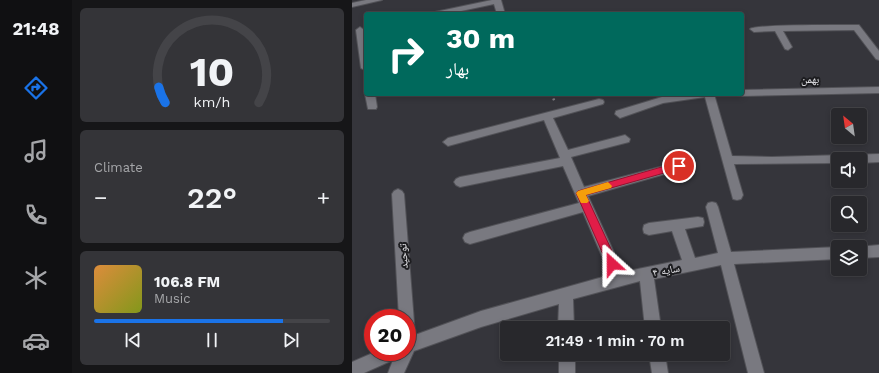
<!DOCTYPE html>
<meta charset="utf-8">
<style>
:root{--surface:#28282c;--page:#343438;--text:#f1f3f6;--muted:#a5a6a9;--line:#444448;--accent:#1a73e8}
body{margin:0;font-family:"Work Sans","Noto Naskh Arabic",sans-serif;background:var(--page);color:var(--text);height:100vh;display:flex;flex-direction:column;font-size:15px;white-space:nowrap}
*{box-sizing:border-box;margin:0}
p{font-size:13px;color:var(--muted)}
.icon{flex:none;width:22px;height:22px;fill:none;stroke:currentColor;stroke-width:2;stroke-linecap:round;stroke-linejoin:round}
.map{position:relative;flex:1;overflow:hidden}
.drawer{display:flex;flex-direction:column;gap:8px;padding:8px;background:#161618;width:280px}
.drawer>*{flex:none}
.hud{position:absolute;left:12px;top:12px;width:380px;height:84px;border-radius:4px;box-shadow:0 2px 6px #0003,0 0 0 1px var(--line);background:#00695c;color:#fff;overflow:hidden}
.needle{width:26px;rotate:331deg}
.tools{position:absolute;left:479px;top:108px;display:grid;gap:8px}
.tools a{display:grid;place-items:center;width:36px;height:36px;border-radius:4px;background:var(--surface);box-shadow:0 2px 6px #0003,0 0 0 1px var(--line);font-size:20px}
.speed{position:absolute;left:12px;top:309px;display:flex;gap:8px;font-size:20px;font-weight:700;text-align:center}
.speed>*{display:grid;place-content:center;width:52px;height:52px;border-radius:50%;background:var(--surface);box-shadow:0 2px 6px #0003,0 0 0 1px var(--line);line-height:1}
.speed .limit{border:6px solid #d22;background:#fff;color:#111}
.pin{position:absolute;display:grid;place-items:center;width:34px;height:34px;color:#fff;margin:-17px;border:2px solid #fff;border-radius:50%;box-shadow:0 1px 4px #0007}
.me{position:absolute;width:44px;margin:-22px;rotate:336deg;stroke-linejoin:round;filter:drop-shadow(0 0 3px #0008)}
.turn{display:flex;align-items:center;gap:14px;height:84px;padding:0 16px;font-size:18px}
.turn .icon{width:52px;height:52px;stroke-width:2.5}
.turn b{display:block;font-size:28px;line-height:34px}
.big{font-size:30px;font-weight:600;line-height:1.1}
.drawer .widget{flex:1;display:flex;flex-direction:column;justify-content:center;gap:6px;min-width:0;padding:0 14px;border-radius:6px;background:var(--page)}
.drawer .dial{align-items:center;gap:0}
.dial svg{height:104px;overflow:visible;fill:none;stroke:var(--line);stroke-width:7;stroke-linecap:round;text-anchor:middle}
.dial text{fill:var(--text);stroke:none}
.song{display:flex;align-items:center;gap:12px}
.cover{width:48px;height:48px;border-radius:6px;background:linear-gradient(135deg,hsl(30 70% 55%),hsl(70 70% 35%))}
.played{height:4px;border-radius:2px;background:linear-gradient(90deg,var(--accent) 80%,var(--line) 80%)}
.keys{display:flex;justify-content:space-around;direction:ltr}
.heat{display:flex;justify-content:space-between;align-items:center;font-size:22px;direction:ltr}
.trip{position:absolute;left:148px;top:321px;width:230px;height:40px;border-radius:4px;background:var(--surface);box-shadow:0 2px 6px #0003,0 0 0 1px var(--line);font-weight:600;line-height:40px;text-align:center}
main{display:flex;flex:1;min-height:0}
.menu{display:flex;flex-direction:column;width:72px;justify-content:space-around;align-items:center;background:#101012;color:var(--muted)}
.menu .icon{width:28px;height:28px}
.menu .active{color:var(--accent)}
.menu b{font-size:18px;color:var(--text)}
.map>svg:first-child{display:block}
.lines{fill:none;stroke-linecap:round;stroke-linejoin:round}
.minor-casing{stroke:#525257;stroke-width:2}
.path{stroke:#7f7f84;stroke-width:2.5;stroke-dasharray:2 3;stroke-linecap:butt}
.minor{fill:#797980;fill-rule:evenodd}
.route{fill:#e11d48;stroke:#92132f}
.slow{fill:#f59e0b}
.labels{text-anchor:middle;stroke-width:4;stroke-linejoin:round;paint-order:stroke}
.street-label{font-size:11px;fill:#eaeaee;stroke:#1d1d20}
</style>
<main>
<nav class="menu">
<b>21:48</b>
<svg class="icon active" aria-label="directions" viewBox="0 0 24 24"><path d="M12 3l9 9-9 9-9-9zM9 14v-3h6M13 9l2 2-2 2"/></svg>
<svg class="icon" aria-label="music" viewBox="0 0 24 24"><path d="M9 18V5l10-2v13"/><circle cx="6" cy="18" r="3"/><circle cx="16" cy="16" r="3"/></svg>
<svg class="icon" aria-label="phone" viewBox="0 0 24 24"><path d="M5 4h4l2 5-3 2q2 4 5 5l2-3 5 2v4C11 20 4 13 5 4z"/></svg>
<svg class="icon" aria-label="climate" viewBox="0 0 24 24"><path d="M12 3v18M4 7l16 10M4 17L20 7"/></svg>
<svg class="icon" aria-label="car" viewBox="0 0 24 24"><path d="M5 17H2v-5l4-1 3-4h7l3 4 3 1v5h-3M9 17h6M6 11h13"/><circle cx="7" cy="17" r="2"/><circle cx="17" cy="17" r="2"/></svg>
</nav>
<section class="drawer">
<div class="widget dial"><svg viewBox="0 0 100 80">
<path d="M14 69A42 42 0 1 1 86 69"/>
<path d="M14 69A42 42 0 0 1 9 57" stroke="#1a73e8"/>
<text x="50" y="56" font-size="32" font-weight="700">10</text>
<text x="50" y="72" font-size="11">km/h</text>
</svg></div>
<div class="widget"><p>Climate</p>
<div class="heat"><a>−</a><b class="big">22°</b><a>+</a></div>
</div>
<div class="widget">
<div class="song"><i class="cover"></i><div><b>106.8 FM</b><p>Music</p></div></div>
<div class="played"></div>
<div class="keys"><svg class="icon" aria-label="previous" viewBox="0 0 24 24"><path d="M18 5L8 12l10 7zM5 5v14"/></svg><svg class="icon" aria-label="pause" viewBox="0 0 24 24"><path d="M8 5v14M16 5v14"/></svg><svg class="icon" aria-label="next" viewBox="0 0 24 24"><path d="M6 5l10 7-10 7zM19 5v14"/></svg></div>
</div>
</section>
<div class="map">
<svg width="527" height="373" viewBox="0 0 527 373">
<rect width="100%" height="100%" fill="#35353b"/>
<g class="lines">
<defs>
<g id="minor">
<path d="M14,0H30L0,7V3Z"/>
<path d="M140,0H149L153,14H145L142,4L95,14H79L83,12Z"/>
<path d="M504,25H507L527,51V60L524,59L502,30L431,31L440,47L436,50L433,49L423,31L402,32L398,29C404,24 489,25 504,25Z"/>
<path d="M8,27L12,30L14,71L9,68L4,30Z"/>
<path d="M527,87V93L390,96L386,94H390V90Z"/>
<path d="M14,93V94H23L25,107L24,109H16L13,94Z"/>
<path d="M329,94H362L380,156L420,157L527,154V162L508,163V159H486V163L382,164L391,195L389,199L385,200L381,199L353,97L311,103L268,118L263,114L264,111L310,97Z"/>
<path d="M247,99L251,100L252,102L251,104L201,118L216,150L273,135L278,139L277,142L219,157L232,187L327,162L331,163L333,166L331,169L327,170L236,196L271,272L330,260L320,231L297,235L292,233L291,229L292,225L297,223L346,217L351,218L352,222L351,226L333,229L343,258L366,253L354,207L356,203L360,202L364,203L366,207L379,252L486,247V259L382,264L412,373H396L369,265L302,279L309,328H293L288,281L221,299L222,328H206L207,304L129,327L62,351L52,373H36L41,360L12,373H0V362L23,352H55V318H47L40,194L42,191L46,189L50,191L52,194L63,335L129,311L258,275L231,212L118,244L113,242L111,238L113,234L118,232L227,203L211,166L108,187L104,185L102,182L104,179L108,177L208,158L192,120L96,146L91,142L96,138Z"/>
<path d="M527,245V257L508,258V247H505Z"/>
<rect x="207" y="354" width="16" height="19"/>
<path d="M297,354H313L316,373H300Z"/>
</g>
</defs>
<!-- minor casing -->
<use href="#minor" class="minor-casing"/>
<!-- path -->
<path class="path" d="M199,94L203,102"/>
<!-- minor -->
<use href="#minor" class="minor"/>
</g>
<!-- route -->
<path class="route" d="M327,162L331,166L330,168L234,195L266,264L264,268L260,269L257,268L224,193L226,191Z"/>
<!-- slow -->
<path class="slow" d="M256,182L260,186L259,188L234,195L237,201L235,203H229L224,193L226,191Z"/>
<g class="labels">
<!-- street labels -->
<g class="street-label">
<text transform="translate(458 79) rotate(-1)" y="4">بهمن</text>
<text transform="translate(51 256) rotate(-94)" y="4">توحید</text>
<text transform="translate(314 270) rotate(-11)" y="4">سایه ۴</text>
</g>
</g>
</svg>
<div class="tools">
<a><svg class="needle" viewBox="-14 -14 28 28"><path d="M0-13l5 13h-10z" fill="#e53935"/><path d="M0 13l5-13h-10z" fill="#a5a6a9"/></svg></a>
<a><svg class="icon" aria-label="sound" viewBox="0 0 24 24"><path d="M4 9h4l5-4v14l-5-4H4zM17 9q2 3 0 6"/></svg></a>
<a><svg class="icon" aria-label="search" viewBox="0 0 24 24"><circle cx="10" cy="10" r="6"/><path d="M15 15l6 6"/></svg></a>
<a><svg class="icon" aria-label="layers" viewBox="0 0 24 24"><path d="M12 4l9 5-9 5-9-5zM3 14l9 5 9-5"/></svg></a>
</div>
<div class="speed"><div class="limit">20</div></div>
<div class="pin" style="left:327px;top:166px;background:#d93025"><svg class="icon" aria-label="arrive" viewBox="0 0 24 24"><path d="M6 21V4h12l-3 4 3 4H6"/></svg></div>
<svg class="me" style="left:260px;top:264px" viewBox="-20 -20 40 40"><path d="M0-17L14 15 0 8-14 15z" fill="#e11d48" stroke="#fff" stroke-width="4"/></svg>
<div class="trip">21:49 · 1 min · 70 m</div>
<div class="hud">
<div class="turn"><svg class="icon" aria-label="right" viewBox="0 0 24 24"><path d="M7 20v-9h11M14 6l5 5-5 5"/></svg><div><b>30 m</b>بهار</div></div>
</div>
</div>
</main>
